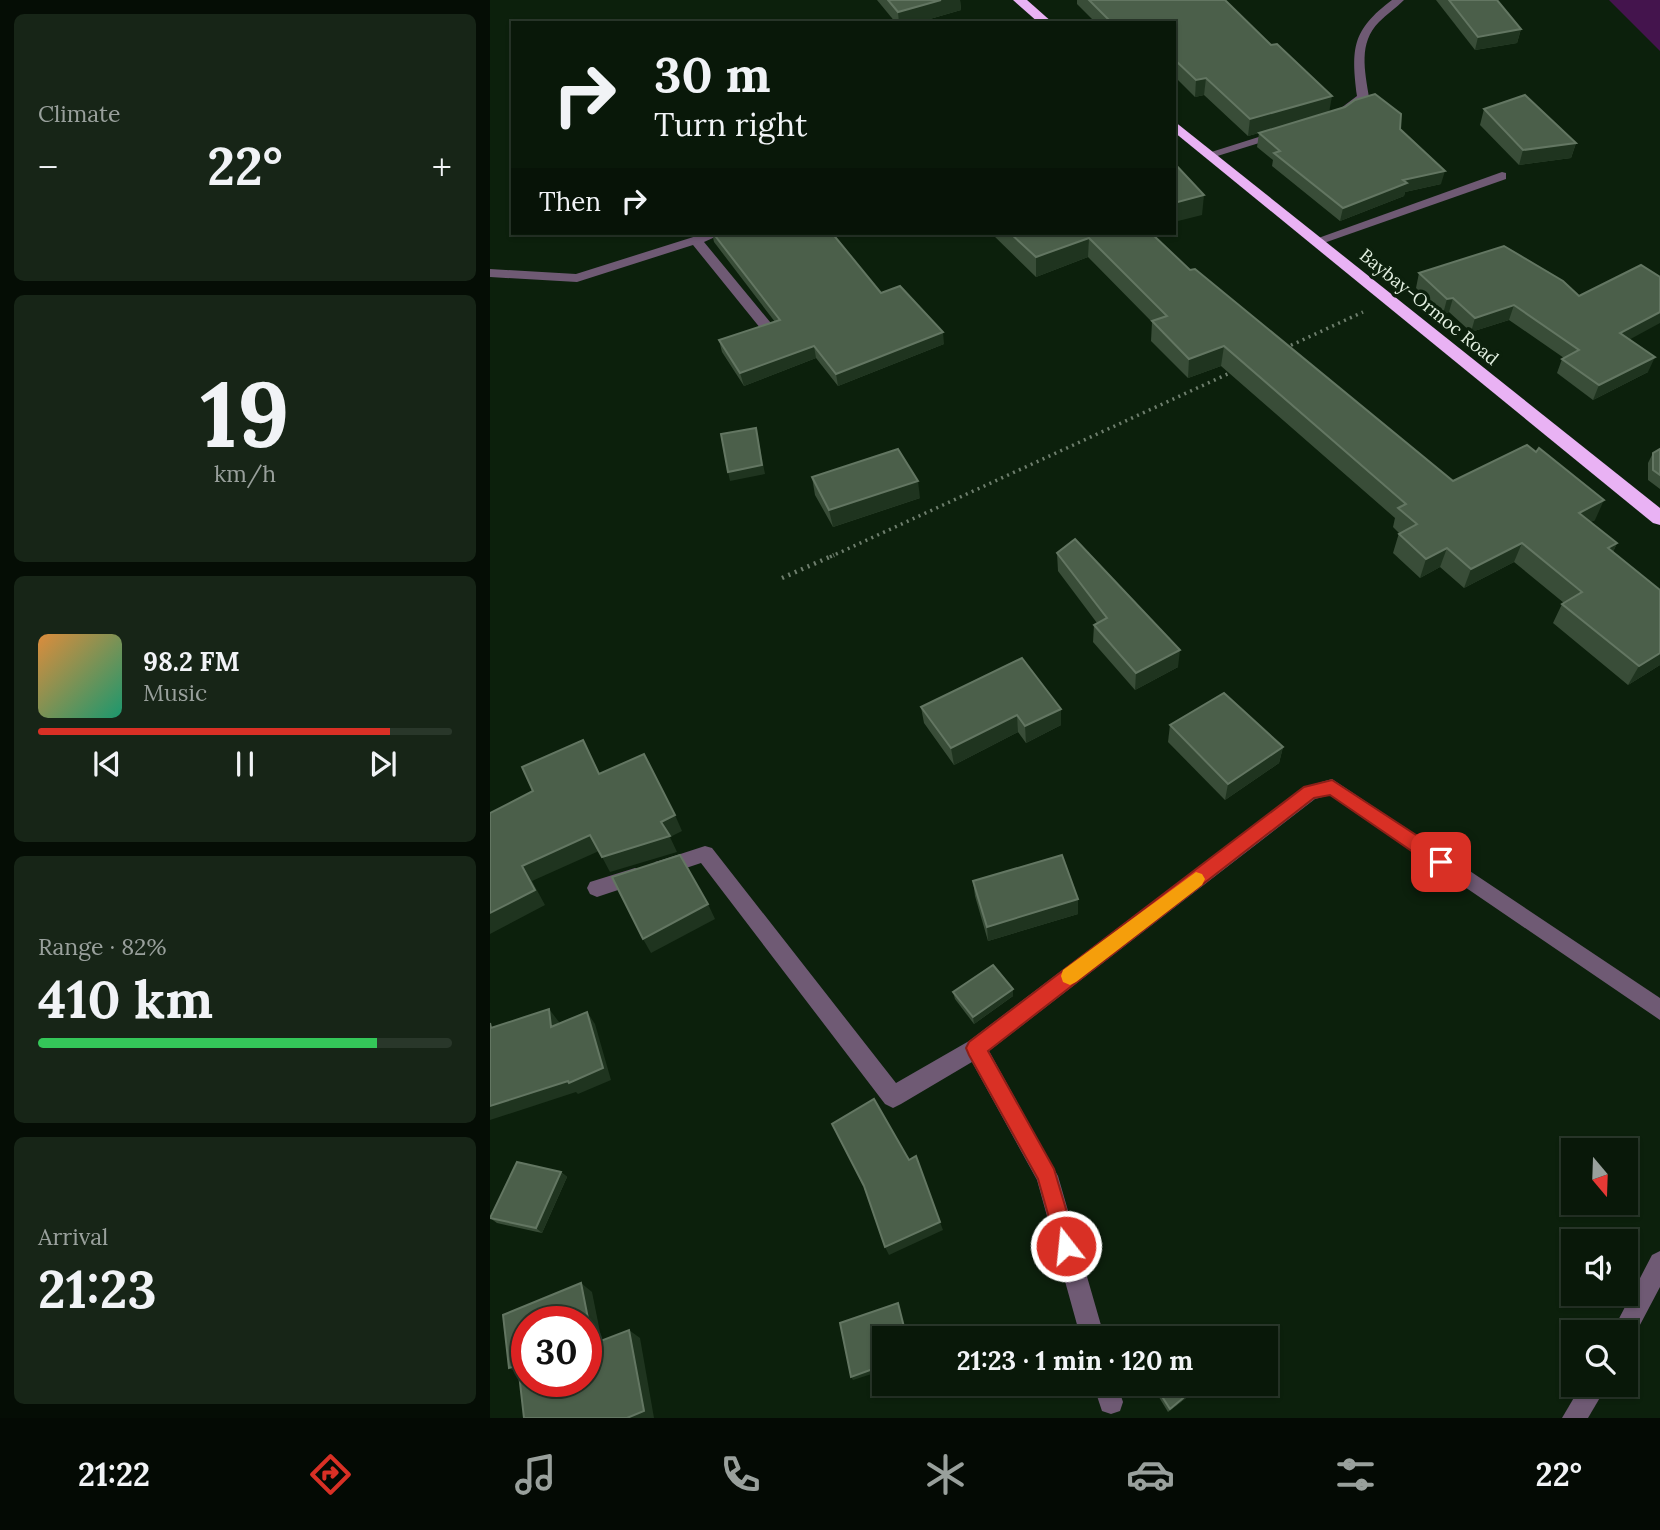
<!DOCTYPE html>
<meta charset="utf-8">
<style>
:root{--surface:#091809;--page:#172517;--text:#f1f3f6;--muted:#99a09c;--line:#29372a;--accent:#d93025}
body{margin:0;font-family:Lora,serif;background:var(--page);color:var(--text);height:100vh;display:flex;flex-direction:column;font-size:26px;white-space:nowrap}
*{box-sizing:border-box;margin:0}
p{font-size:23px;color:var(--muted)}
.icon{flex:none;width:38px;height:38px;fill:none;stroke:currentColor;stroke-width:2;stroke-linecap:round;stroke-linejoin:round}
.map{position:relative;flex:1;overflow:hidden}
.drawer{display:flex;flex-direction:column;gap:14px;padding:14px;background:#050d05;width:490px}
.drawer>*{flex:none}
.top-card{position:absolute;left:21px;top:21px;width:665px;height:214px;border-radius:0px;box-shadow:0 2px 5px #0004,0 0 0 2px var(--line);background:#091809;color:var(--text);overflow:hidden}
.needle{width:46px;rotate:161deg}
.controls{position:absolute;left:1071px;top:1138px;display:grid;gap:14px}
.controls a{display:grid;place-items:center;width:77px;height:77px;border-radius:0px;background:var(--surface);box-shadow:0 2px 5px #0004,0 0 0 2px var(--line);font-size:35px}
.speed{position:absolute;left:21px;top:1306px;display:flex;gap:14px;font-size:35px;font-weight:700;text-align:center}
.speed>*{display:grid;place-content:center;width:91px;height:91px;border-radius:50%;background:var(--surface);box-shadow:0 2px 5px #0004,0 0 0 2px var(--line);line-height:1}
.speed .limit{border:10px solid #d22;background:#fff;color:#111}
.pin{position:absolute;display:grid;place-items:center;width:60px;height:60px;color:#fff;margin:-30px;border-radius:14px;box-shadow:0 4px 10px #0006}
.me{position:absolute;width:77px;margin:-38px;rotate:344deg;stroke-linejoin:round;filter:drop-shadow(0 0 5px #0008)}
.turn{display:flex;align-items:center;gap:24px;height:147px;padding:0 28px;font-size:32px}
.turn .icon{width:91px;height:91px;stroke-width:2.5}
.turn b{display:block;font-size:49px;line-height:60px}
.then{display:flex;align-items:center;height:66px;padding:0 28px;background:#0003;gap:14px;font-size:26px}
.big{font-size:52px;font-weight:800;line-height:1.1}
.drawer .card{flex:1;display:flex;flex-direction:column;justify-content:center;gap:10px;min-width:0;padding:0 24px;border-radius:10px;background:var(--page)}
.drawer .dial{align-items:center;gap:0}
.dial b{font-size:91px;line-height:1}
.song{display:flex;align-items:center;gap:21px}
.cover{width:84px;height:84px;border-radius:10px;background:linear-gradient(135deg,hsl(30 70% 55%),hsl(160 70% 35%))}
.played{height:7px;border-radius:4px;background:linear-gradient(90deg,var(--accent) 85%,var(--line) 85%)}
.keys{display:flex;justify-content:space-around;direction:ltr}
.heat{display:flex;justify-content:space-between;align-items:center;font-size:38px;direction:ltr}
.charge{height:10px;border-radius:5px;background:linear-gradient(90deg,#34c759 82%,var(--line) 0)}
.trip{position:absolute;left:382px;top:1326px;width:406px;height:70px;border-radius:0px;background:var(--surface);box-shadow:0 2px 5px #0004,0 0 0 2px var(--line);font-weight:800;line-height:70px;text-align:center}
.menu{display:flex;height:112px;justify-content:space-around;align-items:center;background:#040a04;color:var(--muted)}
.menu .icon{width:49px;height:49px}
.menu .current{color:var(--accent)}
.menu b{font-size:32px;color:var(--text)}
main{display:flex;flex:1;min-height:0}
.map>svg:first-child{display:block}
.water{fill:#44144d}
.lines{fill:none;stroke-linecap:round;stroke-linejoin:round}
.path-far1{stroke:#6e7e6d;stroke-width:3.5;stroke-dasharray:2 4.5;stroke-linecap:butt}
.path{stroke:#6e7e6d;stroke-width:4.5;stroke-dasharray:2 5;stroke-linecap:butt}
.street{fill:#6f5a74;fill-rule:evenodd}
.highway{fill:#e9b2f4;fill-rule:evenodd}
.wall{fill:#394d38}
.shaded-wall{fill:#1f341f}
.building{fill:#4b5f4a;stroke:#637662;stroke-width:2;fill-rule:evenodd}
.route{fill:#d93025;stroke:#8d1f18;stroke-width:2}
.slow{fill:#f59e0b}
.labels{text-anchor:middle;stroke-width:7;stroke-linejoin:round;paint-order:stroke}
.far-street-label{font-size:18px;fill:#e3f0e1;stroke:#0c200c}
</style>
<main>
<section class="drawer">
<div class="card"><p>Climate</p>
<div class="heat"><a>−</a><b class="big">22°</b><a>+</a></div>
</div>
<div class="card dial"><b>19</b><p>km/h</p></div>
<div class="card">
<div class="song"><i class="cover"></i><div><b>98.2 FM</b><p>Music</p></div></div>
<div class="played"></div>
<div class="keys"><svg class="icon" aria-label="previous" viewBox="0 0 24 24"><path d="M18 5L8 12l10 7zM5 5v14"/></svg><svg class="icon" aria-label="pause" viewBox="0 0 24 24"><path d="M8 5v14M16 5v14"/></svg><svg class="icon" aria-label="next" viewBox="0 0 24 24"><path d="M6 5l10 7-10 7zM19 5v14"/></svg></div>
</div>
<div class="card"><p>Range · 82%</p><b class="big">410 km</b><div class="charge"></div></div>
<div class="card"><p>Arrival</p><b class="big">21:23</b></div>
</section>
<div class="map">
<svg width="1170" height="1418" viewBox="0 0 1170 1418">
<rect width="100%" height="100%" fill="#0c200c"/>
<!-- water -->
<path class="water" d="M1119,0H1170V51Z"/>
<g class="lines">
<!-- path-far1 -->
<g class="path-far1">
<path d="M795,348L873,312"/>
<path d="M340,557L742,372"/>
</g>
<!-- path -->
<path class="path" d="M292,578L344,555"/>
<!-- street -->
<g class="street">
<path d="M902,0H914C906,8 897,14 889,22C868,43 875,71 879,97L855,115H847V111L867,96C861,48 862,30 902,0Z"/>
<path d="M791,130L795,131V135L721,158L715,154Z"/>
<path d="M1012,172L1016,173V179L831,244L826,245L820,241Z"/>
<path d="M216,233H234L214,242L285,328V334H275L203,245L87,282L0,277V269L86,274Z"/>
<path d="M842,779L1170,998V1020L840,795L825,799L499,1051L568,1176L615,1339H591L547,1180L482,1062L411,1104L403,1108L395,1104L211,863L172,876L165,874L162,868L165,862L172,860L215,846L222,848L406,1083L479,1041L814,787Z"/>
<path d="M145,868L152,870L155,876L152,882L107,897L100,894L97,888L100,882Z"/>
<path d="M1170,1251V1287L1142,1340L1136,1343V1332H1122L1162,1255Z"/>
<path d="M603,1384H627L633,1402L630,1411L621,1414L612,1411Z"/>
<path d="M1092,1384H1118L1098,1418H1072Z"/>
</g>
<!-- highway -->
<g class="highway">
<path d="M523,0H537L563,23H549Z"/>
<path d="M684,121L1170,508V525L1163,523L684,132Z"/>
</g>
</g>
<!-- wall -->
<g class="wall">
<path d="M387,0H470L471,10L426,23H406Z"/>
<path d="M587,0H735L839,112L910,129L951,184L915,192L914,196L850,221L782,166L783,160L767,147L769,133L793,126L758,136L714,95L705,97L684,76V23H606L587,4Z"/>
<path d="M946,0H1007L1031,29L1027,43L985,50Z"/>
<path d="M994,109L1086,143L1081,158L1029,165L990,125Z"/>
<path d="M222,233H342L391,293L454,344L348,386L326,358L254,386L232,352L229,340L285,322L224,242Z"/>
<path d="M501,233H661L700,270L963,481L1105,520L1100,522L1127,543L1123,552L1170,590V665L1138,685L1063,623L1072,604L1074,603L1024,562L974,588L950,567L930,578L903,553L909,533L903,527L905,518L731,366L698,378L661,341L662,322L598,257L546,277Z"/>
<path d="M929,273L1089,296L1139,340L1158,372L1103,400L1067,373L1072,359L1074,358L1019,320L981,332L959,312L953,314L926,288Z"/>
<path d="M1170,449V489L1158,480V463L1163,453Z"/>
<path d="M322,477L430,498L343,527L325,495Z"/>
<path d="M567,553L688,667L645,690L603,642L604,625L607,623L568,571Z"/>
<path d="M431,707L571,709V725L536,743L528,732L464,765L434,723Z"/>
<path d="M680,725L793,747L789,763L735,800L678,742Z"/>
<path d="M483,881L588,899V914L498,941L485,896Z"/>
<path d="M523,989V996L484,1024L465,999L463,992Z"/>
<path d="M71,1172L77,1177L52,1233L7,1223L0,1218Z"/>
<path d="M661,1384H710L709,1388L678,1412Z"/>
</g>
<!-- shaded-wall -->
<g class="shaded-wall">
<path d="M451,0H470L471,10L426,23H409L408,12Z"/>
<path d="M1031,29L1027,43L985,50L988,37Z"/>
<path d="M716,78L714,95L705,97L706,80Z"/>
<path d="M842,96L839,113L758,136L760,119Z"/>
<path d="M1086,143L1081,158L1029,165L1033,150Z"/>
<path d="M955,171L951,184L915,192L914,196L850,221L853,208L913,180Z"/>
<path d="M714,195L712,215L684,222V203Z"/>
<path d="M599,238L598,257L546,277V257Z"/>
<path d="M963,298L959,312L953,314L957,299Z"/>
<path d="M1024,305L1019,320L981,332L985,318Z"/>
<path d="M1170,312V323L1124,348L1130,333Z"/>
<path d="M453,332L454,344L348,386L346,374Z"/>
<path d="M324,346L326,358L254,386L250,373Z"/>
<path d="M734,346L731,366L698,378L699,359Z"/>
<path d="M1165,357L1158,372L1103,400L1109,385Z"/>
<path d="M266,428L275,474L240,481L238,472Z"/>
<path d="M428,481L430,498L343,527L339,510Z"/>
<path d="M1114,500L1105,520L1080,533L1089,513Z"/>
<path d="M1032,543L1024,562L974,588L981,569Z"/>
<path d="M1127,543L1118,563V548Z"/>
<path d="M957,548L950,567L930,578L936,559Z"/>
<path d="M690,650L688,667L645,690L646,673Z"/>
<path d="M1170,653V665L1138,685L1149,666Z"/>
<path d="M571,709V725L536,743L535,726Z"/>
<path d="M527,715L528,732L464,765L461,748Z"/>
<path d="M793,747L789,763L735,800L738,784Z"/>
<path d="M185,815L192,831L180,837L187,852L120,872L112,857L171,822Z"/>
<path d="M100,835L109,851L42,881L55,905L0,934V913L32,866Z"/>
<path d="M588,899V914L498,941L497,927Z"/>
<path d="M218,904L225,919L161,953L153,939Z"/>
<path d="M523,989V996L484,1024L483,1017Z"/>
<path d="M59,1009L69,1022L71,1039L61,1027Z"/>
<path d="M97,1012L105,1024L121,1080L88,1094L86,1092L0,1120V1106Z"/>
<path d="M71,1172L77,1177L52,1233L46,1228Z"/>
<path d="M450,1222L453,1230L399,1255L395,1247Z"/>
<path d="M91,1283L102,1292L114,1352L103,1344Z"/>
<path d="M139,1330L150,1338L164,1418H137Z"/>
<path d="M28,1365L33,1376L19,1368Z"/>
<path d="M394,1365V1370L363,1380L361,1377Z"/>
<path d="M710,1384L709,1388L678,1412L680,1409Z"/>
</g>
<!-- building -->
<g class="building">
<path d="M398,0H451L408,12Z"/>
<path d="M599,0H735L781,45L787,44L842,96L760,119L716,78L706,80L685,60H684V23H622Z"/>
<path d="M959,0H1007L1031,29L988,37Z"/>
<path d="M885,94L911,114L910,129L955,171L913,180L917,183L853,208L784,153L790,151L769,133L855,107L865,100Z"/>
<path d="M1035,95L1086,143L1033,150L994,109Z"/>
<path d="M684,163L714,195L684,203Z"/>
<path d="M223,233H342L391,293L410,286L453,332L346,374L324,346L250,373L229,340L290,320Z"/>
<path d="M520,233H661L700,270L705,269L963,481L1037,445L1046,452L1049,448L1114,500L1089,513L1127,543L1118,548L1170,590V653L1149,666L1072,604L1092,592L1032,543L981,569L957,548L936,559L909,534L927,524L908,508L916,504L734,346L699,359L662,321L677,316L599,238L546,257Z"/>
<path d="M1014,246L1073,281L1089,296L1151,265L1170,277V312L1130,333L1165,357L1109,385L1072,359L1089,350L1024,305L985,318L963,298L957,299L929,273Z"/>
<path d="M266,428L272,465L238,472L231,434Z"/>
<path d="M408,449L428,481L339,510L322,477Z"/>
<path d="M1170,449V475L1163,470V453Z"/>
<path d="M585,539L690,650L646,673L604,625L617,618L567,553Z"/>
<path d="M532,658L571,709L535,726L527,715L461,748L431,707Z"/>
<path d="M734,693L793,747L738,784L680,725Z"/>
<path d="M93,740L109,774L154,754L185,815L171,822L180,836L112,857L100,835L32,866L45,890L0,913V813L43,791L32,767Z"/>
<path d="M190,855L218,904L153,939L122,877Z"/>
<path d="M572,855L588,899L497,927L483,881Z"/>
<path d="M503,965L523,989L483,1017L463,992Z"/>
<path d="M59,1009L61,1027L97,1012L113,1068L79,1083L78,1081L0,1106V1023L1,1028Z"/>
<path d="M384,1099L419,1160L426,1156L450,1222L395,1247L374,1186L342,1124Z"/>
<path d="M27,1162L71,1172L46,1228L0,1218Z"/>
<path d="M91,1283L103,1344L139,1330L154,1411L137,1418H34L28,1365L19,1368L13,1315ZM37,1321H96V1381H37Z"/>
<path d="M408,1303L417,1339H394V1365L361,1377L350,1323Z"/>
<path d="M664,1384H710L680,1409Z"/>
</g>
<!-- route -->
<path class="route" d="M842,780L958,856L960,862L958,867L951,869L945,867L840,795L824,798L498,1051L564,1169L587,1246L584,1253L576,1256L569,1253L548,1179L479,1055L476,1048L479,1042L814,787Z"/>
<!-- slow -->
<path class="slow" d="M706,872L712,874L715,879L712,885L586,982L580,985L573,982L571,976L573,970Z"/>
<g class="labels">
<!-- far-street labels -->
<g class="far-street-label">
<text transform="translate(939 307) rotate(39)" y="6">Baybay-Ormoc Road</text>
</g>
</g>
</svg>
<div class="controls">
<a><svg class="needle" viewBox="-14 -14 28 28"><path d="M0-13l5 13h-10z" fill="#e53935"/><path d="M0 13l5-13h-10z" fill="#99a09c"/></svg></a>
<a><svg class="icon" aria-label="sound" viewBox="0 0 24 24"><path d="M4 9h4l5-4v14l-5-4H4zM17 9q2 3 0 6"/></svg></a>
<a><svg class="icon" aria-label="search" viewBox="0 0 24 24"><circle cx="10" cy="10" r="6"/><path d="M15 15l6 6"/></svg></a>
</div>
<div class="speed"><div class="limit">30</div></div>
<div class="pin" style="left:951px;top:862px;background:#d93025"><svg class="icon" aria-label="arrive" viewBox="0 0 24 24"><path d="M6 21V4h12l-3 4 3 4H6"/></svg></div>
<svg class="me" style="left:576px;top:1246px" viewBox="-20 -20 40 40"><circle r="17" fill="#d93025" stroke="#fff" stroke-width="3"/><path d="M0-11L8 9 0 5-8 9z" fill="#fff"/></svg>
<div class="trip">21:23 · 1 min · 120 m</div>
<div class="top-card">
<div class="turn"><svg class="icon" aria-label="right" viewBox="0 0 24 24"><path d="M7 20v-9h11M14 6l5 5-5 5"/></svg><div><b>30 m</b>Turn right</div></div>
<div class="then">Then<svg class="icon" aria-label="right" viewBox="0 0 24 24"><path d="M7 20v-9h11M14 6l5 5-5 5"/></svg></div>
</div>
</div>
</main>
<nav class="menu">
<b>21:22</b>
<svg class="icon current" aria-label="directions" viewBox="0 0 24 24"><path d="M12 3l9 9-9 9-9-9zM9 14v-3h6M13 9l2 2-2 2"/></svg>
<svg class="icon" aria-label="music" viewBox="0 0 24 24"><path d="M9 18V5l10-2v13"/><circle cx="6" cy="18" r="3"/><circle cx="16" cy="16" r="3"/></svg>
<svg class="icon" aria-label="phone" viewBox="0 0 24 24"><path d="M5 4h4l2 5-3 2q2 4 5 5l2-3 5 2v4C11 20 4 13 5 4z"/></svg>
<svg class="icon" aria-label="climate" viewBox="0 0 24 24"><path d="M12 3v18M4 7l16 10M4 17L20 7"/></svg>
<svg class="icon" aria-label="car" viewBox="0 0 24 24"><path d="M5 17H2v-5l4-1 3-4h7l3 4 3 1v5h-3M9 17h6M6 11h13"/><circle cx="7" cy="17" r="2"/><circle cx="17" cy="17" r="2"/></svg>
<svg class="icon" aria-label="filters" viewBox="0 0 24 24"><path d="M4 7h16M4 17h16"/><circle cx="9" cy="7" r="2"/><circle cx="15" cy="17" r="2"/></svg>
<b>22°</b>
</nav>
